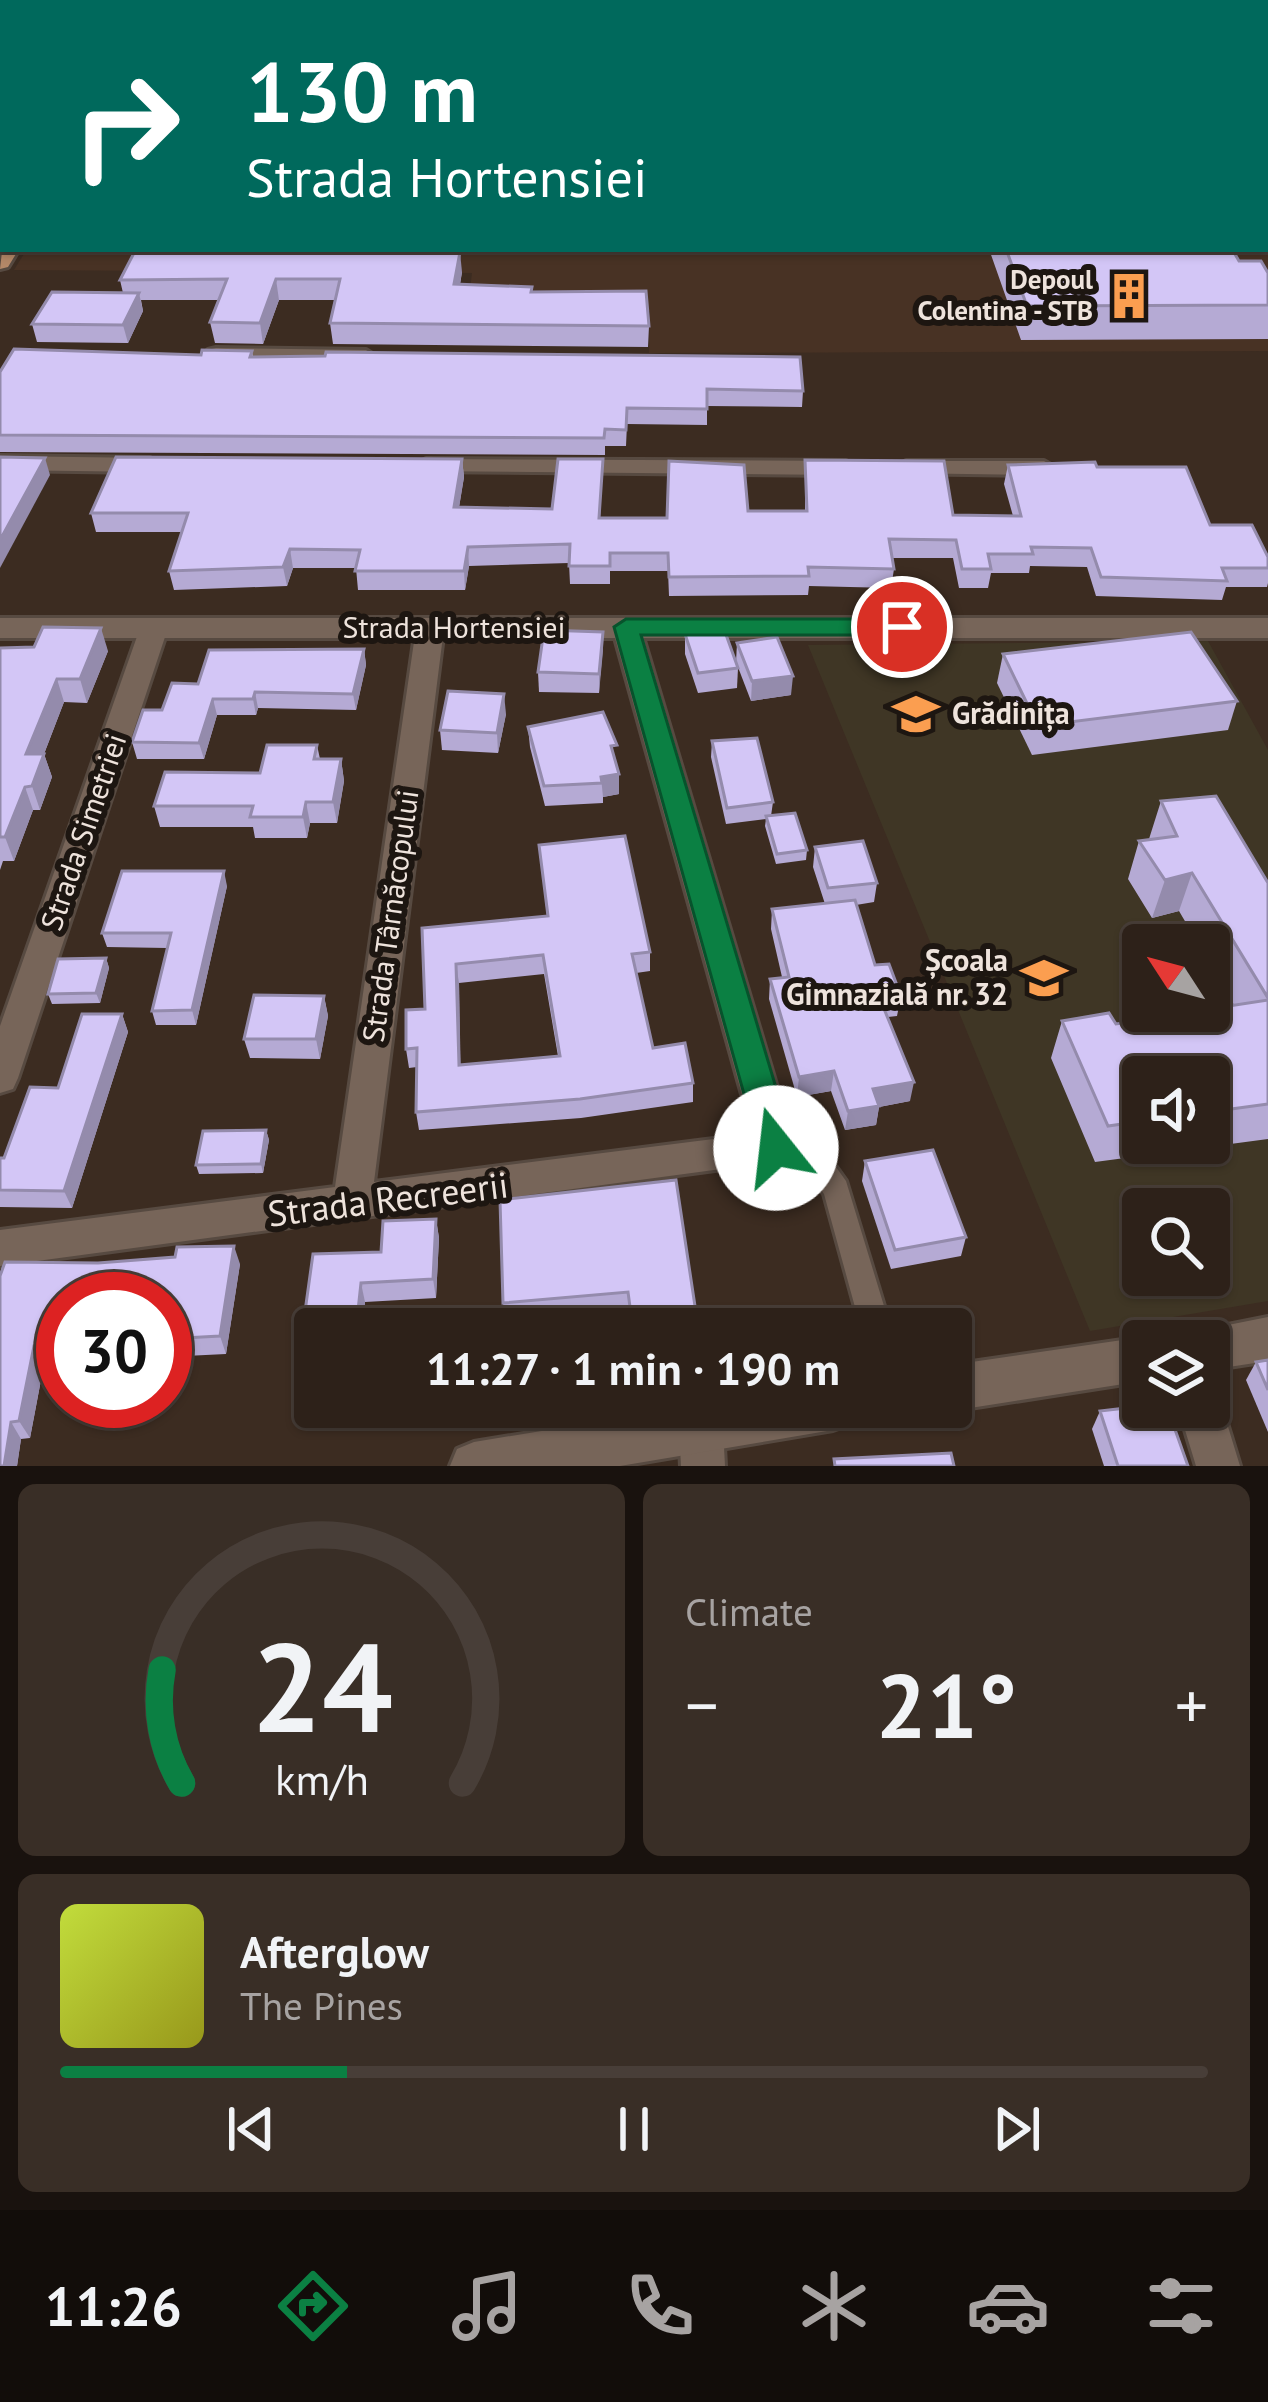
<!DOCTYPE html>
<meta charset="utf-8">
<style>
:root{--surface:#2d2119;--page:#392e26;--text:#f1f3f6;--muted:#a7a3a2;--line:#483e38;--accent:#0b8043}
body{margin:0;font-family:"PT Sans",sans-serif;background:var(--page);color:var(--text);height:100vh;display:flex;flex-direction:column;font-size:45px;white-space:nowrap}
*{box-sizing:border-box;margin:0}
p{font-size:39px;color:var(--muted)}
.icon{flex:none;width:66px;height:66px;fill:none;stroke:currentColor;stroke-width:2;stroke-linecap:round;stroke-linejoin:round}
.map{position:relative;height:1466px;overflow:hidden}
.details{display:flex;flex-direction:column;gap:18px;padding:18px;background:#19120e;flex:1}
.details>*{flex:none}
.hud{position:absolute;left:0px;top:0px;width:1269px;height:252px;box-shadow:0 3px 9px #0004,0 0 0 3px var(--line);background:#00695c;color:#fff;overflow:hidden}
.needle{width:78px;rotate:306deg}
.controls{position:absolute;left:1122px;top:924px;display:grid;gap:24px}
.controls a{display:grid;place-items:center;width:108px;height:108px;border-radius:12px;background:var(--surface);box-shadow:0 3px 9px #0004,0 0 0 3px var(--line);font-size:60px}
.speed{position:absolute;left:36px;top:1272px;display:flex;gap:24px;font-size:60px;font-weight:700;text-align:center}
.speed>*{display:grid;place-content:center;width:156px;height:156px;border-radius:50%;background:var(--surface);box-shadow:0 3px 9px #0004,0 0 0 3px var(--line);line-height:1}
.speed .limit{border:18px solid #d22;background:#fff;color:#111}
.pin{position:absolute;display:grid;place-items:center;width:102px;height:102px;color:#fff;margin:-51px;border:6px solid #fff;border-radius:50%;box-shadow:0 3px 12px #0007}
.me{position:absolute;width:132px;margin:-66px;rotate:344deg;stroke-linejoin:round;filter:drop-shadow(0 0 9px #0008)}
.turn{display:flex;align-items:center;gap:42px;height:252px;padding:0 48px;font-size:54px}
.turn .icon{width:156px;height:156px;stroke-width:2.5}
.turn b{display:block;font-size:84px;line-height:102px}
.big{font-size:90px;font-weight:700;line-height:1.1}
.details .tile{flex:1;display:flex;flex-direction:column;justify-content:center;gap:18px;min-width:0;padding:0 42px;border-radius:18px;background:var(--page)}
.details .dial{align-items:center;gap:0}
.dial svg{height:312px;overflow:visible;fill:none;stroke:var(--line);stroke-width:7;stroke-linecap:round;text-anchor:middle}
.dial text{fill:var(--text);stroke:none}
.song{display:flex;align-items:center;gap:36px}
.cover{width:144px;height:144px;border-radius:18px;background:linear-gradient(135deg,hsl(70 70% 55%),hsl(60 70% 35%))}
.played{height:12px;border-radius:6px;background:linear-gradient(90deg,var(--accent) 25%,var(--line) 25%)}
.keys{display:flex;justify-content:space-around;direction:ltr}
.heat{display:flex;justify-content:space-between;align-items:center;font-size:66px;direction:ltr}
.details .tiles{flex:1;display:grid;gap:18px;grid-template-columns:1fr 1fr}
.tile:last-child{grid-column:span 2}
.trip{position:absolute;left:294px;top:1308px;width:678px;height:120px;border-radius:12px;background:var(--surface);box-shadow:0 3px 9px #0004,0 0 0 3px var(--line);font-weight:700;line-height:120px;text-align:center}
.menu{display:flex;height:192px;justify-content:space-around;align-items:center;background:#120d0a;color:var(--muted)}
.menu .icon{width:84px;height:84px}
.menu .selected{color:var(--accent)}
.menu b{font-size:54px;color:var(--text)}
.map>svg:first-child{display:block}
.built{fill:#483224}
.education{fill:#3f3625;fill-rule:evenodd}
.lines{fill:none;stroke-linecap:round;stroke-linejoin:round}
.pedestrian-casing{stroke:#574a41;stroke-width:6}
.minor-casing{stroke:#574a41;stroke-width:6}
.tertiary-casing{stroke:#574a41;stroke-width:6}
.primary-casing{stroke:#574a41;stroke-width:6}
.pedestrian{fill:#776559;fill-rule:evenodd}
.minor{fill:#776559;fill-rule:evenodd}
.tertiary{fill:#776559;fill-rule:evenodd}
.primary{fill:#b48868;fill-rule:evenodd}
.tram{stroke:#b5a8a0;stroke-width:3}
.wall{fill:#b5aad4;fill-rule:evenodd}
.shaded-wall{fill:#948bac}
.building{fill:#d3c6f6;stroke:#948bac;stroke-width:3;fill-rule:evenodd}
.route{fill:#0b8043;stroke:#07532c;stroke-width:3}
.labels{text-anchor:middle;stroke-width:12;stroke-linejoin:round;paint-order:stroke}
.far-poi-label{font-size:27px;font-weight:bold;fill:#eee3dc;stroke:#1d1611;text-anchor:end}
.street-label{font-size:30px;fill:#eee3dc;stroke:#1d1611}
.poi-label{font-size:30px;font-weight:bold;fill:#eee3dc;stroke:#1d1611;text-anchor:start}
.near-street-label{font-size:36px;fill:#eee3dc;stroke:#1d1611}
</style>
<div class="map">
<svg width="1268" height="1466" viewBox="0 0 1268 1466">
<rect width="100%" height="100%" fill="#3c2c21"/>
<!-- built -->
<path class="built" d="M1268,189V351L649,353L650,311L468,306L472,273L14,270L27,249H1266Z"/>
<!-- education -->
<path class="education" d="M1208,641L1268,750V1301L1090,1331L808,645ZM1143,945H1209V1011H1143ZM1143,1077H1209V1143H1143ZM1143,1209H1209V1275H1143Z"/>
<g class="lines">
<defs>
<path id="pedestrian" d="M776,1136L836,1167L846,1181L891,1329H861L824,1194L816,1183L767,1156L763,1148L767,1140Z"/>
<g id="minor">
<rect x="0" y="184" width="3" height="12"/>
<path d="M216,348L366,350L377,357L366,364L208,360V350Z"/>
<path d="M0,456L150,458L162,465L150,472L0,470Z"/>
<path d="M426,459L846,461L858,468L846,475L417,471L414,466Z"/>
<path d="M906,461H1044L1056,468L1044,475L897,473L894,468Z"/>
<path d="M626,618L640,627L795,1148L789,1160L0,1266V1230L335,1187L416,628L430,619L444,628L374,1182L753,1134L612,627Z"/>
<path d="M154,619L168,628L18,1078L13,1089L0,1093V1026L140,628Z"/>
<path d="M1209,1389L1222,1407L1240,1466H1196L1178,1407H1209Z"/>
<path d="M703,1407L716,1413L723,1428L725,1466H681L679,1428L686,1413Z"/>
</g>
<g id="tertiary">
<rect x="1266" y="174" width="2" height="12"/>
<rect x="0" y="618" width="1268" height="20"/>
<path d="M1268,1317V1361L1209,1370V1341H1189L1193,1332Z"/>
<path d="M1143,1337L1154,1341H1143V1381L951,1411L941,1407H951V1365Z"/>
<path d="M688,1407H857L850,1424L833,1430L620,1466H450L457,1449L474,1442Z"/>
</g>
<g id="primary">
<path d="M113,0H131L111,3Z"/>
<path d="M148,0H166L146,3Z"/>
<path d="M0,166H3L0,183Z"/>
<path d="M3,243V249H19L8,267L0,269Z"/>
</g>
</defs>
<!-- pedestrian casing -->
<use href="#pedestrian" class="pedestrian-casing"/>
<!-- minor casing -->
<use href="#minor" class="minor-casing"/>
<!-- tertiary casing -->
<use href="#tertiary" class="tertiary-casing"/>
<!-- primary casing -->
<use href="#primary" class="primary-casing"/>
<!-- pedestrian -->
<use href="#pedestrian" class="pedestrian"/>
<!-- minor -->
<use href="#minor" class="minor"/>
<!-- tertiary -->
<use href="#tertiary" class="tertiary"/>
<!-- primary -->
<use href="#primary" class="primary"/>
<!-- tram -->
<path class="tram" d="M0,206L3,201"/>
</g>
<!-- wall -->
<g class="wall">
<path d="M365,249V251L462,272L460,285L532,292L649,326L648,347L333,344L330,323L335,300H279L263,344L215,343L210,322L219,300H141L143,311L128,343L37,342L32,324L123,293L120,280Z"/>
<path d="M989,249H1232L1239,261L1268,273V339L1021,340Z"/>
<path d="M252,351L253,357L803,391L802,407L707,406V425L627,424L626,446H605V455L0,452V372Z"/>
<path d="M462,459L464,477L459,507L552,509L603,459L600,518H667L748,511H805V460L953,515L1013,516L1004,484L1008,465L1097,467L1210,525L1268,557V583L1267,587H1226L1222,600L1096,596L1087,567L1030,566L1029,573H991L988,588H959L953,558H892L894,569L891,588L809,586L808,595L669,596L668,571H610V584H570L569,563L469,566L465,590H358L356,568H293L287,586L174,590L169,571L182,532H96L91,513Z"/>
<path d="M603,632L599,693L539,692L538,672Z"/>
<path d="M685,634L738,668L737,688L698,693L685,654Z"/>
<path d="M737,643L791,695L751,701L736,662Z"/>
<path d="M0,648L108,651L87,703L64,702L44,754L52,777L40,810H33L14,861H3L0,870Z"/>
<path d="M364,649L366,665L356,710L258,708L256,715H217L204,759H137L132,742L162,710L198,684Z"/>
<path d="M1003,654L1237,701L1228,730L1032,755L997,683Z"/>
<path d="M506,714L498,753L442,750L440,730Z"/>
<path d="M528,727L619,774V794L603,797V803L545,806L530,747Z"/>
<path d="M712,741L773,802L771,816L807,850L806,860L776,864L765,826L766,819L726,824L711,757Z"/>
<path d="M317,745L320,759H341L344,781L337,823H310L307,838H255L253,827H160L154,806L260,773Z"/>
<path d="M1161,801L1268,883V1139L1095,1162L1051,1058L1062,1021L1116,1024L1234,1005L1209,962V945H1199L1179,911L1152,918L1128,879L1139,841L1149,839ZM1143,1077H1209V1143H1143Z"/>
<path d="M539,845L650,952V971L636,973L653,1048L693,1083V1102L581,1118L419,1130L416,1112L417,1067L409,1068L406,1049L425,1009L422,928L547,916ZM544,974L558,1056L460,1065L459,983Z"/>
<path d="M815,847L877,883L874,902L856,905L875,965L901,996L897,1016L888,1017L910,1101L879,1107L876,1125L845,1130L831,1091L797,1097L769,999L770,979L782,977L771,929L772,909L825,904L813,867Z"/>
<path d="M227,886L196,1025H156L152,1011L167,948L107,947L102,933Z"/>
<path d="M106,958L109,968L100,1003L52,1004L48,994Z"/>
<path d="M324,996L328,1016L320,1059L250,1058L244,1039Z"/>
<path d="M122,1014L128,1032L72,1208L0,1207V1158H4Z"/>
<path d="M266,1130L269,1140L263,1173L199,1174L196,1165Z"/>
<path d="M865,1161L966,1237L961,1256L891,1269L862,1181Z"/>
<path d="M676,1180L698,1329H630L628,1311L505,1321L503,1303Z"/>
<path d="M436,1219L439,1238L436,1298L365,1302L362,1329H315V1380H304L298,1362L313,1254L381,1252L383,1221Z"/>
<path d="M240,1264L226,1354L165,1357V1299H63V1363L44,1364L30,1438L21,1439L17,1466H0V1276Z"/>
<path d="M1268,1360V1432L1246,1380L1256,1362Z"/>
<path d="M1100,1411L1188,1466H1104L1092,1429Z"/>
</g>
<!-- shaded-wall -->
<g class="shaded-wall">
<path d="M3,117V136L0,140V121Z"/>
<path d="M460,252L462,272L456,305L454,284Z"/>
<path d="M276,279L279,300L263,344L260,323Z"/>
<path d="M139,293L143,311L128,343L123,325Z"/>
<path d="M45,458L50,475L0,568V540Z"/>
<path d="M462,459L464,477L456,526L454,507Z"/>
<path d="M468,547L469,566L465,590L464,571Z"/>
<path d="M290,549L293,568L287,586L283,567Z"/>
<path d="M101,628L108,651L87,703L80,679Z"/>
<path d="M603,632V651L599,693V674Z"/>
<path d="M364,649L366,665L356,710L353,694Z"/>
<path d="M793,676L791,695L751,701L752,681Z"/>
<path d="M57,679L64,702L44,754L52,777L40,810L32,786L26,754Z"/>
<path d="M255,692L258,708L256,715L253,699Z"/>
<path d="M504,694L506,714L498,753L497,733Z"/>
<path d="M213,699L217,715L204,759L199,743Z"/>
<path d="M341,759L344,781L337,823L333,802Z"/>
<path d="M619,774V794L603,797L601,777Z"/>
<path d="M25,787L33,810L14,861L5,837Z"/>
<path d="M306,802L310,823L307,838L303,817Z"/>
<path d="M224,871L227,886L196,1025L192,1010Z"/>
<path d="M1192,873L1179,911L1152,918L1165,880Z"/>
<path d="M106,958L109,968L100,1003L96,993Z"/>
<path d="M456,964L459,983L461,1084L459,1065Z"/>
<path d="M324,996L328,1016L320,1059L316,1039Z"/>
<path d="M122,1014L128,1032L72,1208L64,1191Z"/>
<path d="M834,1071L831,1091L797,1097L799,1077Z"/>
<path d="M914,1082L910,1101L879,1107L876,1125L845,1130L848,1111L873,1089Z"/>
<path d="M266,1130L269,1140L263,1173L261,1164Z"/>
<path d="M436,1219L439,1238L436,1298L433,1279Z"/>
<path d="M234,1246L240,1264L226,1354L220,1336Z"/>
<path d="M361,1283L365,1302L362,1329H356Z"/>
<path d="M34,1346L44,1364L30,1438L19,1421Z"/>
<path d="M11,1422L21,1439L17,1466H4Z"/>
</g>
<!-- building -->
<g class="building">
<path d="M0,0H82L80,3H3V117L0,121Z"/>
<path d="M175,0H1268V7L1266,14V3H174Z"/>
<path d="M1266,19L1268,20V101L1266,99Z"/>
<path d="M136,249H358L357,251L460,252L454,284L532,287L531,292L646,291L649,326L330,323L340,279H276L260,323L210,322L227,279L120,280Z"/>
<path d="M1006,249H1232L1239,261H1261L1268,273V305L1027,306Z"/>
<path d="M52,292L139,293L123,325L32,324Z"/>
<path d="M14,349L201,355L202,350L252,351L250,357L325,356L326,352L800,357L803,391L707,389V409L627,408L626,430L605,429L604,438L0,435V372Z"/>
<path d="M0,457L45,458L0,540Z"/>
<path d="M116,457L462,459L454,507L552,509L558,459H603L599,518H667L669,461L744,465L748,511H807L805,460L944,461L953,515L1021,516L1008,465L1095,462L1097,467H1186L1210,525H1252L1268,557V568H1222L1227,581L1101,577L1091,548L1031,547L1033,554H988L991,569H962L956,540L889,539L894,569L808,567L809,576L669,577L668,553H610V566H569L570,544L468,547L464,571H355L360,550L290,549L283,567L169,571L188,513H91Z"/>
<path d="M43,627L101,628L80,679H57L26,754H44L32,786L25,787L5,837H0V648L34,647Z"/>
<path d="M724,629L738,668L698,673L685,634Z"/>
<path d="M544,630L603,632L599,674L538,672Z"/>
<path d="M1191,632L1237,701L1038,726L1003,654Z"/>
<path d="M777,637L793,676L752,681L737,643Z"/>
<path d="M364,649L353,694L255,692L253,699H213L199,743L132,742L143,710H162L172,683L198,684L209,650Z"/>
<path d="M448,691L504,694L497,733L440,730Z"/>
<path d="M603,712L617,745L611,746L619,774L601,777L602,783L544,786L528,727Z"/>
<path d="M757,738L773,802L727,808L712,741Z"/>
<path d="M267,745H317L314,759H341L333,802H306L303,817H250L253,806H154L165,772L260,773Z"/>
<path d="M1216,796L1268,883V998L1192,873L1165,880L1139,841L1177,836L1161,801Z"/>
<path d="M795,813L807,850L777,854L766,816Z"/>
<path d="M625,836L650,952L632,954L653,1048L685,1043L693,1083L580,1099L416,1112L417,1048L406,1049V1010L425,1009L422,928L548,916L539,845ZM543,955L560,1056L459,1065L456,964Z"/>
<path d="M863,841L877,883L828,888L815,847Z"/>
<path d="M122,871H224L192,1010L152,1011L171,933H102Z"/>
<path d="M855,900L875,965L889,964L901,996L880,999L914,1082L873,1089L879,1106L848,1111L834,1071L799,1077L770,979L789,977L772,909Z"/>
<path d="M106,958L96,993L48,994L58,959Z"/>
<path d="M254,995L324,996L316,1039H244Z"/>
<path d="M1268,1000V1104L1209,1112V1077H1143V1121L1108,1126L1062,1021L1109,1013L1116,1024L1209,1011V1009Z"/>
<path d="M82,1014H122L64,1191L0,1190V1158H4L30,1087L58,1088Z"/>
<path d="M266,1130L261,1164L196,1165L203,1131Z"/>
<path d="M933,1150L966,1237L895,1250L865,1161Z"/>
<path d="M676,1180L698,1326L674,1329H633L628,1292L503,1303L500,1200Z"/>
<path d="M436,1219L433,1279L361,1283L356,1329H315V1362H298L313,1254L381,1252L383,1221Z"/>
<path d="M234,1246L220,1336L165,1339V1299H63V1344L34,1346L19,1421L11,1422L4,1466H0V1276L5,1262L98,1263L175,1257L177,1247Z"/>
<path d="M1268,1360V1390L1256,1362Z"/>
<path d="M1143,1406L1167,1407L1188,1466H1118L1100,1411Z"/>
<path d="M951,1453L954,1466H835L834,1459Z"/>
</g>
<!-- route -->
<path class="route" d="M626,619H902L914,627L902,635H641L794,1148L789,1158L776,1163L764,1158L759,1148L614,627Z"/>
<!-- icons -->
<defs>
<symbol id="building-bare" viewBox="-9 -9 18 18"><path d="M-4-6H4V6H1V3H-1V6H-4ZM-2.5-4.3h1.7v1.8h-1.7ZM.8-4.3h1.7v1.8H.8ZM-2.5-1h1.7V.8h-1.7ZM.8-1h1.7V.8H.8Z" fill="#fb9e50" stroke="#1d1611" stroke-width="2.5" paint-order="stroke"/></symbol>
<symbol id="school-bare" viewBox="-9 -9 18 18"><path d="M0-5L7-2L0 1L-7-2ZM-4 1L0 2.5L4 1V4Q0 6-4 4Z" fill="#fb9e50" stroke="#1d1611" stroke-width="2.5" paint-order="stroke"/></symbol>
</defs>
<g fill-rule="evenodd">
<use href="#building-bare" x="1096" y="263" width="66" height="66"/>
<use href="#school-bare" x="883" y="681" width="66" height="66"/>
<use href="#school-bare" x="1011" y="945" width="66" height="66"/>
</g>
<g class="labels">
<!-- far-poi labels -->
<g class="far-poi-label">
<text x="1093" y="289">Depoul<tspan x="1093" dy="31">Colentina - STB</tspan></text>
</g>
<!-- street labels -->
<g class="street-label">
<text x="454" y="638">Strada Hortensiei</text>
<text transform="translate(84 832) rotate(-71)" y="10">Strada Simetriei</text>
<text transform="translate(391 916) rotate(-82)" y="10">Strada Târnăcopului</text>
</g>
<!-- poi labels -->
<g class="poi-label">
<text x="952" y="724">Grădinița</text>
<text x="1008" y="971" text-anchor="end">Școala<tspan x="1008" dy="34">Gimnazială nr. 32</tspan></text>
</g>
<!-- near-street labels -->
<g class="near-street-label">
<text transform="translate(388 1199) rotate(-7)" y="13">Strada Recreerii</text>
</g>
</g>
</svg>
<div class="controls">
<a><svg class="needle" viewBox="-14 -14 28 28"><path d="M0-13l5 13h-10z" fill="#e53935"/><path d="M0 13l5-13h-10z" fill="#a7a3a2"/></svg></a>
<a><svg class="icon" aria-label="sound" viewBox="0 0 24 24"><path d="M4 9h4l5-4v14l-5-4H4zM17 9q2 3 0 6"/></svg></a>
<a><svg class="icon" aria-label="search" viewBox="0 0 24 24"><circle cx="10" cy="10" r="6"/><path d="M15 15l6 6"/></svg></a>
<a><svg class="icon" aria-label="layers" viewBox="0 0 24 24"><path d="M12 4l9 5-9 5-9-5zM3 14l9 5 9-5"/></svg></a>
</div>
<div class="speed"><div class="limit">30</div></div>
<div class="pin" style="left:902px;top:627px;background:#d93025"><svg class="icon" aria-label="arrive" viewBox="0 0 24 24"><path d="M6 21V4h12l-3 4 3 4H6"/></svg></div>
<svg class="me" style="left:776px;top:1148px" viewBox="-20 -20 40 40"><circle r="19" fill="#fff"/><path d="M0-13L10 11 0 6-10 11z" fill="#0b8043"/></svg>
<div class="trip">11:27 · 1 min · 190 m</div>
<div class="hud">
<div class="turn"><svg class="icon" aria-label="right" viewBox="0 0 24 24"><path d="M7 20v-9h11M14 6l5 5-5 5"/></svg><div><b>130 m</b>Strada Hortensiei</div></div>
</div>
</div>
<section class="details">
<div class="tiles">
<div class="tile dial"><svg viewBox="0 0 100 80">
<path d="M14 69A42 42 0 1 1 86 69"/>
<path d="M14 69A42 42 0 0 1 9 40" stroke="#0b8043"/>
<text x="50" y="56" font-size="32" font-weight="700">24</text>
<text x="50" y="72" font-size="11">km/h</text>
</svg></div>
<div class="tile"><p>Climate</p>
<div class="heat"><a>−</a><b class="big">21°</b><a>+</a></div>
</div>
<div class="tile">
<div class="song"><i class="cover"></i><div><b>Afterglow</b><p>The Pines</p></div></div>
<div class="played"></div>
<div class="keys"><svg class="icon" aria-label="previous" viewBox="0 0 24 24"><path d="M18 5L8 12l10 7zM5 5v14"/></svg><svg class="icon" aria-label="pause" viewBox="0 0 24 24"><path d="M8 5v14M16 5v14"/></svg><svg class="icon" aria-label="next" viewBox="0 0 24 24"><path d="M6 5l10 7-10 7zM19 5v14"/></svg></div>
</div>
</div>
</section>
<nav class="menu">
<b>11:26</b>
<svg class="icon selected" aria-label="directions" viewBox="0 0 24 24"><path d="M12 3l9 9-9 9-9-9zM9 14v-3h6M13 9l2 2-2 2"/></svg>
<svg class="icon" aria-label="music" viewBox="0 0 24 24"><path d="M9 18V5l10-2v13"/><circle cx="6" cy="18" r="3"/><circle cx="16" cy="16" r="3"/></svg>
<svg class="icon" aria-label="phone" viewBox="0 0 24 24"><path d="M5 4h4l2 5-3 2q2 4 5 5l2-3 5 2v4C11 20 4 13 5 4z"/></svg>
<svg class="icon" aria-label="climate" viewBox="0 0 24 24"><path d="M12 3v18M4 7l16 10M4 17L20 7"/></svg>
<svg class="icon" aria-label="car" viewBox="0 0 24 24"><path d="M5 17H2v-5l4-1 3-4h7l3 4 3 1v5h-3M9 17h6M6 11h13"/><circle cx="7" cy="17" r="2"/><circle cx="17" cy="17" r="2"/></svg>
<svg class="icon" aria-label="filters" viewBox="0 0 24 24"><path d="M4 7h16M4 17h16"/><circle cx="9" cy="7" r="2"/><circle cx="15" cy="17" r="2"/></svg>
</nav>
